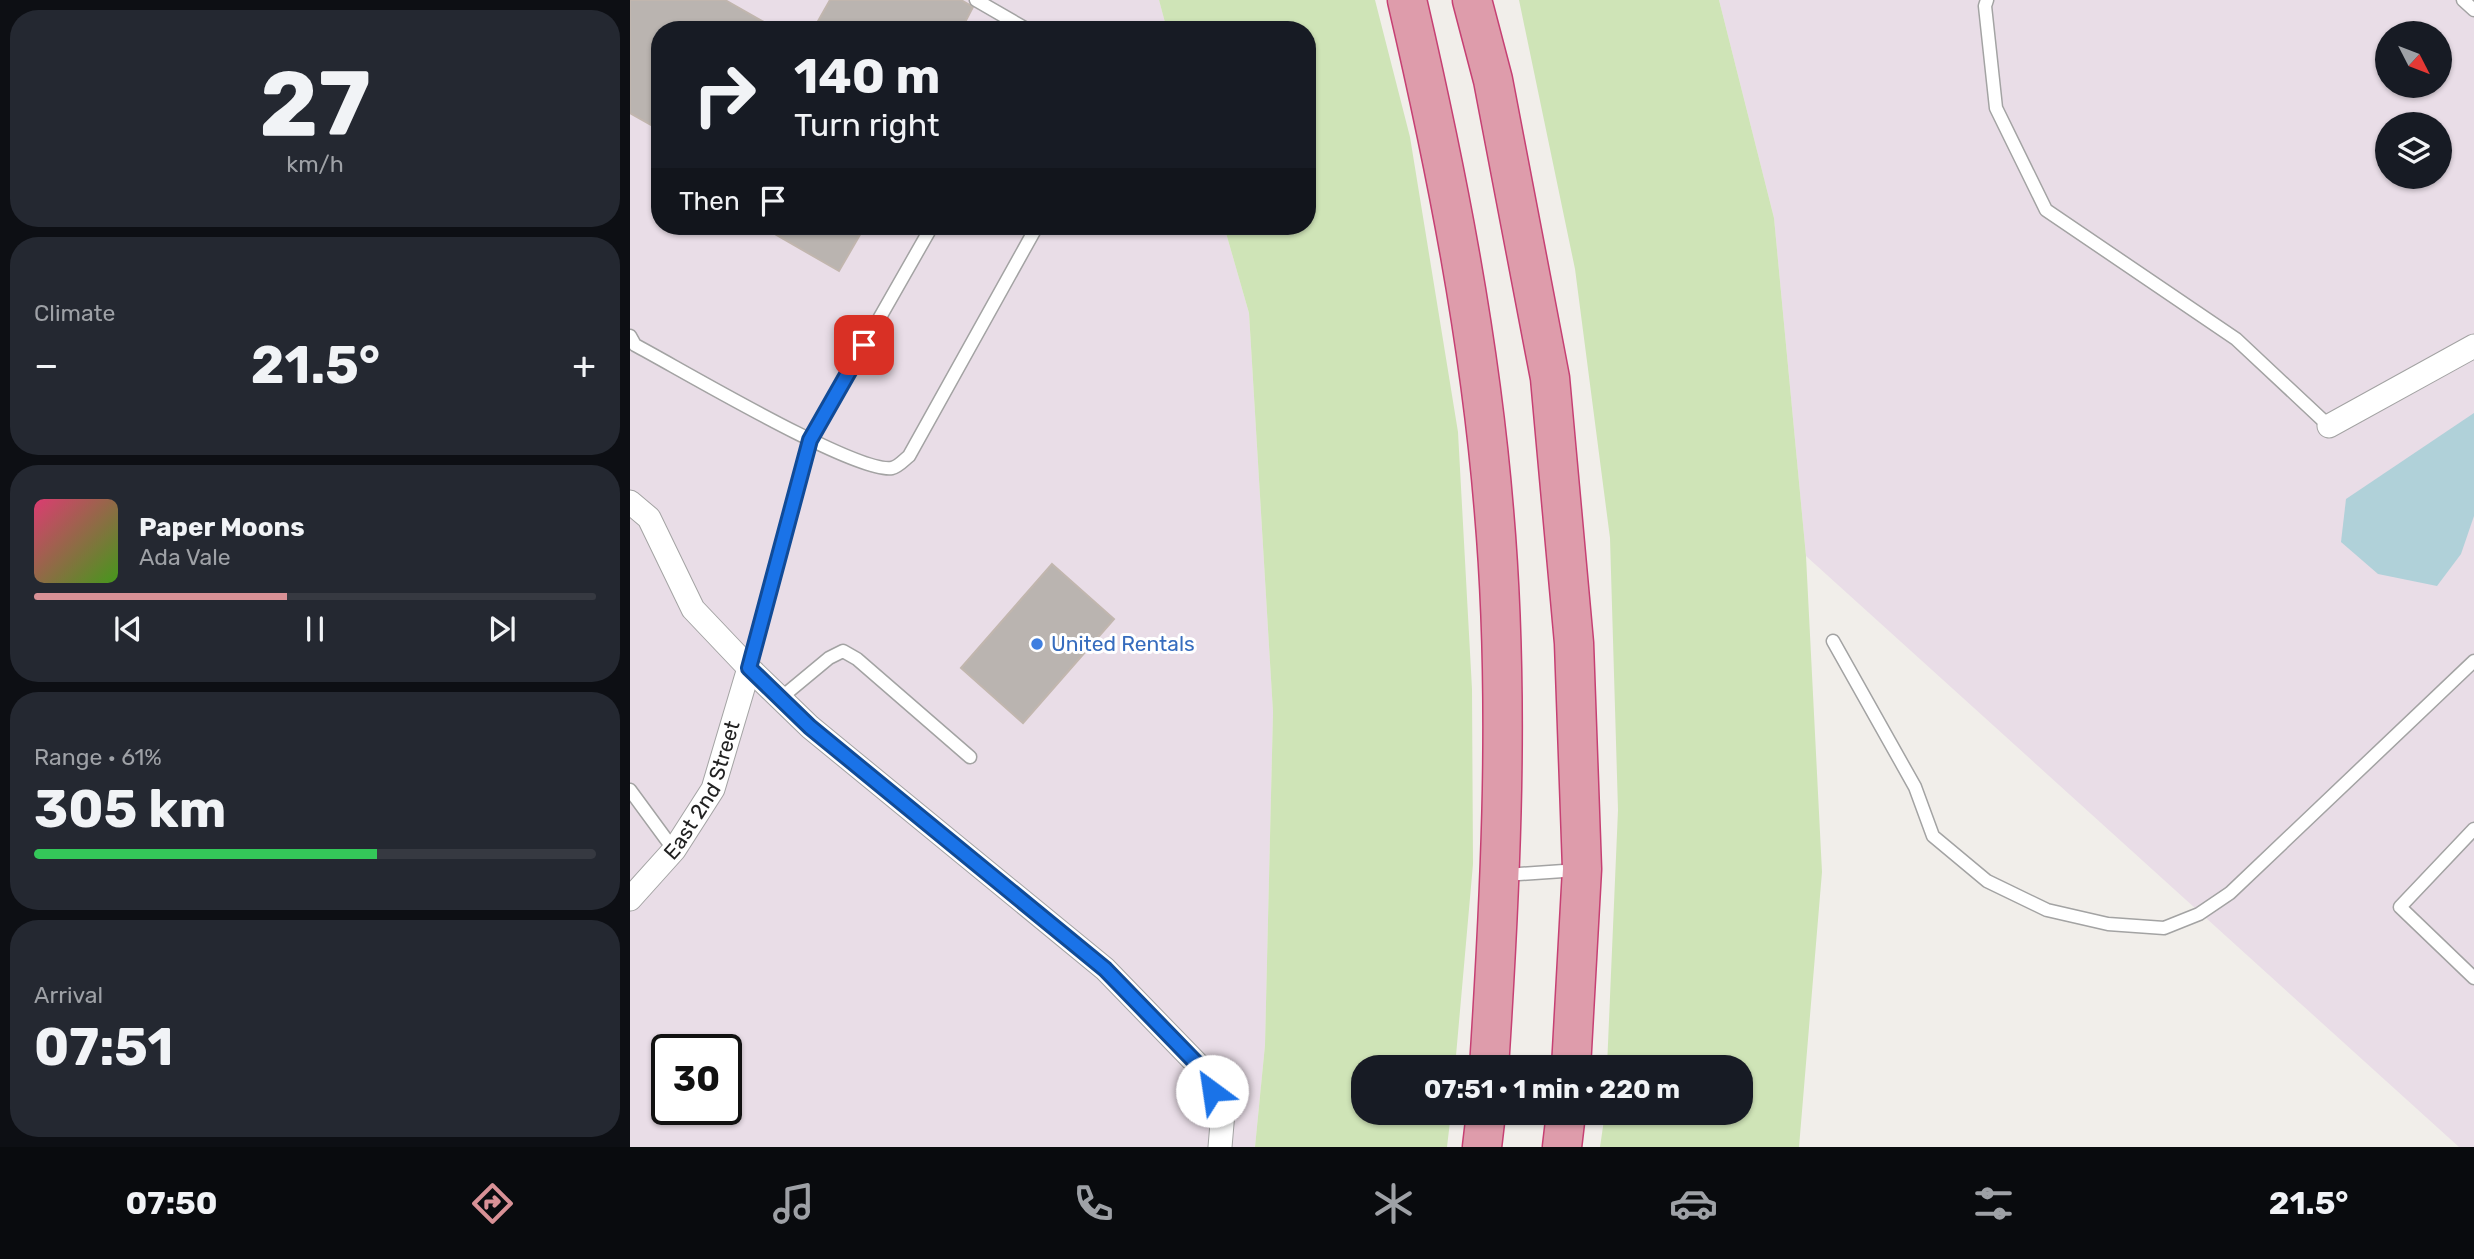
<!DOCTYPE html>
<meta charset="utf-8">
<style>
:root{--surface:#171b24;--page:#242831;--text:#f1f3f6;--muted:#9ea1a6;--line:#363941;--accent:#d89196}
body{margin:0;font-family:Rubik,sans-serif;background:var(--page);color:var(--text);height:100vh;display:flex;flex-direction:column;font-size:26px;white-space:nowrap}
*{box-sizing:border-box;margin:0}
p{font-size:23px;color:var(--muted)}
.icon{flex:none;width:38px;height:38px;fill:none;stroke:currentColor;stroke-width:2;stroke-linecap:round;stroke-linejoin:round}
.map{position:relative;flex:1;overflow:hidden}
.side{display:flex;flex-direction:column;gap:10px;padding:10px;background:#0d0f14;width:630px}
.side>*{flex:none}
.guide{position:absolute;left:21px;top:21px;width:665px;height:214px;border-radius:28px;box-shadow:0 2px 5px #0004;background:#171b24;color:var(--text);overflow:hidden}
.needle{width:46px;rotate:132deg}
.controls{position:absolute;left:1745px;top:21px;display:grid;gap:14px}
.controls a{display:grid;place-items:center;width:77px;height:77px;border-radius:50%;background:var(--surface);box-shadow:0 2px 5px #0004;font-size:35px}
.speed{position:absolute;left:21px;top:1034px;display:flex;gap:14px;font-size:35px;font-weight:700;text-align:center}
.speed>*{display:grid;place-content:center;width:91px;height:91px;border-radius:50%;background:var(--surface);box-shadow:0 2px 5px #0004;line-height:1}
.speed .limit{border:4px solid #111;border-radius:10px;background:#fff;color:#111}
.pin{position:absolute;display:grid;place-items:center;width:60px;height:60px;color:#fff;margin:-30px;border-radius:14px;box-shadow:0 4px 10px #0006}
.me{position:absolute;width:77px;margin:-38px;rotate:329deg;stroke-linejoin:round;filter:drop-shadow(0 0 5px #0008)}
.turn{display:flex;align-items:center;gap:24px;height:147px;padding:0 28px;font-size:32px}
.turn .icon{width:91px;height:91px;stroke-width:2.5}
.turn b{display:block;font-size:49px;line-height:60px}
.then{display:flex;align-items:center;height:66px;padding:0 28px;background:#0003;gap:14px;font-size:26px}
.big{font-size:52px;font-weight:700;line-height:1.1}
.side .tile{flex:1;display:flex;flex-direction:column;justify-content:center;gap:10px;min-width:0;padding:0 24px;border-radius:28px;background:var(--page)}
.side .dial{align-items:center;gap:0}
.dial b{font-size:91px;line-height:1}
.song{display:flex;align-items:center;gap:21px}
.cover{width:84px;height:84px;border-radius:10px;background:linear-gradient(135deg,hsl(340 70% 55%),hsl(100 70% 35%))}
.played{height:7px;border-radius:4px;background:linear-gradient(90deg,var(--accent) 45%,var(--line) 45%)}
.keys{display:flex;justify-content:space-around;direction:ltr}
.heat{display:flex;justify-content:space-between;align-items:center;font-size:38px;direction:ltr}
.charge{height:10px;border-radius:5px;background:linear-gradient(90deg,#34c759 61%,var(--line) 0)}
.trip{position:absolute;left:721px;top:1055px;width:402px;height:70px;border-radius:28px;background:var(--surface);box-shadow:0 2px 5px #0004;font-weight:700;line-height:70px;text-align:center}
.menu{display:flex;height:112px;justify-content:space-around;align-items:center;background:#090b0e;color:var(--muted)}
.menu .icon{width:49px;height:49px}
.menu .on{color:var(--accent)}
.menu b{font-size:32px;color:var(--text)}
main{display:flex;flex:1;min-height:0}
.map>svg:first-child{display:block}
.industrial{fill:#e9dde7;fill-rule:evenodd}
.grass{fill:#cfe4b7}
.water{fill:#b0d1d9}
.building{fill:#bab4b0;stroke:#c1b6ae;stroke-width:2}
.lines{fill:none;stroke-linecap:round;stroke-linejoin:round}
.service-casing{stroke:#a3a3a3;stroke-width:15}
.minor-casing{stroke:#a3a3a3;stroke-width:25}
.motorway-casing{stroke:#c64073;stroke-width:41}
.service{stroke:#fff;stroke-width:12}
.minor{stroke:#fff;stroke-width:23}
.motorway{stroke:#de9cab;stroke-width:38}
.route-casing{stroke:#114b97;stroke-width:18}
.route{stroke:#1a73e8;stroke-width:12}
.shop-dot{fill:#3f7fe0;stroke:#fff;stroke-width:2.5}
.labels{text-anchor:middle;stroke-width:6;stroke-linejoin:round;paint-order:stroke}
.shop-label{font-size:21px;fill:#366cbe;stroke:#fff;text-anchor:start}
.street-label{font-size:21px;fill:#222;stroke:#fff}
</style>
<main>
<section class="side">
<div class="tile dial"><b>27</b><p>km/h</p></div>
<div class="tile"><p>Climate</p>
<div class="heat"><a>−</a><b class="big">21.5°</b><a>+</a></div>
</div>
<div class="tile">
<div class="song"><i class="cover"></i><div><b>Paper Moons</b><p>Ada Vale</p></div></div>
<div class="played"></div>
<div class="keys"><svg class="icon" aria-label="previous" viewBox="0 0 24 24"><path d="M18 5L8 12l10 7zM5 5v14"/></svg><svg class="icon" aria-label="pause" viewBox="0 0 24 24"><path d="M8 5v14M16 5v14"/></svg><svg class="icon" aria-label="next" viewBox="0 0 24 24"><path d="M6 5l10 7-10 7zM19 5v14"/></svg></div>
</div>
<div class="tile"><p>Range · 61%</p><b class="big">305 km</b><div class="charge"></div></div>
<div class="tile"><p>Arrival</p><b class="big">07:51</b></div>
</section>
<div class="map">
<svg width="1844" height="1147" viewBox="0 0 1844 1147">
<rect width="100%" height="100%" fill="#f1eeea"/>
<!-- industrial -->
<g class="industrial">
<path d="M0,0H529L537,30H30V226H594L619,313L643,712L635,1045L625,1147H0ZM37,1050H96V1110H37Z"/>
<path d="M1089,0H1844V1147H1829L1176,556L1144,218ZM1757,33H1810V86H1757ZM1757,124H1810V177H1757Z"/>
</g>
<!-- grass -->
<g class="grass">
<path d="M529,0H745L780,137L828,432L842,689L843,864L825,1067L733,1068V1113H821L817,1147H625L635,1045L643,712L619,313L594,226H677V30H537Z"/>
<path d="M889,0H1089L1144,218L1176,556L1192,872L1169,1147H970L975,1113H1111V1068L977,1067L988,810L980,538L945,269Z"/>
</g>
<!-- water -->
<path class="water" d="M1844,413V516L1831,554L1807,586L1748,574L1711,542L1716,499Z"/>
<!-- building -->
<g class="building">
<path d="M0,0H95L148,30H30V130L0,113Z"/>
<path d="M200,0H331L343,7L331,30H183Z"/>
<path d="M131,226H235L209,271Z"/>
<path d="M422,564L484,619L393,723L331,668Z"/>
</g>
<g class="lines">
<defs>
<g id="service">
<path d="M346,0L398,30"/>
<path d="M1357,0L1355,6L1366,108L1416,210L1606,339L1699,426"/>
<path d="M1833,0L1844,10"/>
<path d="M0,336L5,345C47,367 226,474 262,468C268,467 274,460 279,456L407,226"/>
<path d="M1203,641L1285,787L1303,836L1357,881L1417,910L1478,924L1534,928L1569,914L1600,893L1844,661"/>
<path d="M119,668L180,440L302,226"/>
<path d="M152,697L199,658L213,651L227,659L340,757"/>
<path d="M0,790L44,850"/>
<path d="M1844,829L1770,907L1844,978"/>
<path d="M875,875L948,870"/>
</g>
<g id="minor">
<path d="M1699,426L1844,346"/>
<path d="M0,502L19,518L63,609L119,668L180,727L475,969L572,1069L593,1112L590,1147"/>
<path id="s1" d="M0,899L44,850L83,789L119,668"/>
</g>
<g id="motorway">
<path d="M777,0C816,168 850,339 864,511C880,696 871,882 859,1068"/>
<path d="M842,0L863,80L920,378L944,643L952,869L941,1068"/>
<path d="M852,1147L856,1113"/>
<path d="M932,1147L936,1113"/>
</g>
</defs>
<!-- service casing -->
<use href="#service" class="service-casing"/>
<!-- minor casing -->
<use href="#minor" class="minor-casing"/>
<!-- motorway casing -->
<use href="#motorway" class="motorway-casing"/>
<!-- service -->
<use href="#service" class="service"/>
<!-- minor -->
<use href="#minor" class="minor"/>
<!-- motorway -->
<use href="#motorway" class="motorway"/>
</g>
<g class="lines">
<defs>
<path id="route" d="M234,345L180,440L119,668L180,727L475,969L572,1069L582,1091"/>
</defs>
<!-- route casing -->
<use href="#route" class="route-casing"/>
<!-- route -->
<use href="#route" class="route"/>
</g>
<!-- markers -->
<circle class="shop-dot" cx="407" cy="644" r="7"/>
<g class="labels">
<!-- shop labels -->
<g class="shop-label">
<text x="421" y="651">United Rentals</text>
</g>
<!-- street labels -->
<g class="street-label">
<text dy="7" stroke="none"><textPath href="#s1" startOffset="133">East 2nd Street</textPath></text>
</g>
</g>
</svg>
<div class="controls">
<a><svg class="needle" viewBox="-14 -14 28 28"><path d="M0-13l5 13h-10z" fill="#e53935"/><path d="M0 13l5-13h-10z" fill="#9ea1a6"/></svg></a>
<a><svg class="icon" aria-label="layers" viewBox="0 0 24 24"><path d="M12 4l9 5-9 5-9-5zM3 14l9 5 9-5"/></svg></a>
</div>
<div class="speed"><div class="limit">30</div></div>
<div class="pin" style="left:234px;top:345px;background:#d93025"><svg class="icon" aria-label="arrive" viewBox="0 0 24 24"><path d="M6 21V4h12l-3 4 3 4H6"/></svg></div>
<svg class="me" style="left:582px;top:1091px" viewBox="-20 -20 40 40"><circle r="19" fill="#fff"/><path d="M0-13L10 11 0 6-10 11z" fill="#1a73e8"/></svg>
<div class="trip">07:51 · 1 min · 220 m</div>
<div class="guide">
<div class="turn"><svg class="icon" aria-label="right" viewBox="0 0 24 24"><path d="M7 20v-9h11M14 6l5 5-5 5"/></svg><div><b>140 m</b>Turn right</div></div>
<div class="then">Then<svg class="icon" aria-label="arrive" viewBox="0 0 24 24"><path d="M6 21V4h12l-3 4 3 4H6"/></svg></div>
</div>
</div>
</main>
<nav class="menu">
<b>07:50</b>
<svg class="icon on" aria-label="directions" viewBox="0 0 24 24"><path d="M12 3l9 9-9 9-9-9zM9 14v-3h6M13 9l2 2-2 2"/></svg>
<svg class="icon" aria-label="music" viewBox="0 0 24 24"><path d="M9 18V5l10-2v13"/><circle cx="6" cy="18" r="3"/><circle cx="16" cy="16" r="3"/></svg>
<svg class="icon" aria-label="phone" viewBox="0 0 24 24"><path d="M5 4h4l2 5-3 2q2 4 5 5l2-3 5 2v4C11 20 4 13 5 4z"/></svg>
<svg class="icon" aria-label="climate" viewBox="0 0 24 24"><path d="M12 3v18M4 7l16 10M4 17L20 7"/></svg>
<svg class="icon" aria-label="car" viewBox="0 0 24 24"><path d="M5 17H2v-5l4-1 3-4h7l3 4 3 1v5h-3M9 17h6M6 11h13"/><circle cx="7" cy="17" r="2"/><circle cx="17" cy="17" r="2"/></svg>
<svg class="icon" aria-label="filters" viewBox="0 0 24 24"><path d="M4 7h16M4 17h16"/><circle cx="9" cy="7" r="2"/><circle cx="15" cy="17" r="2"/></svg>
<b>21.5°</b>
</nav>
